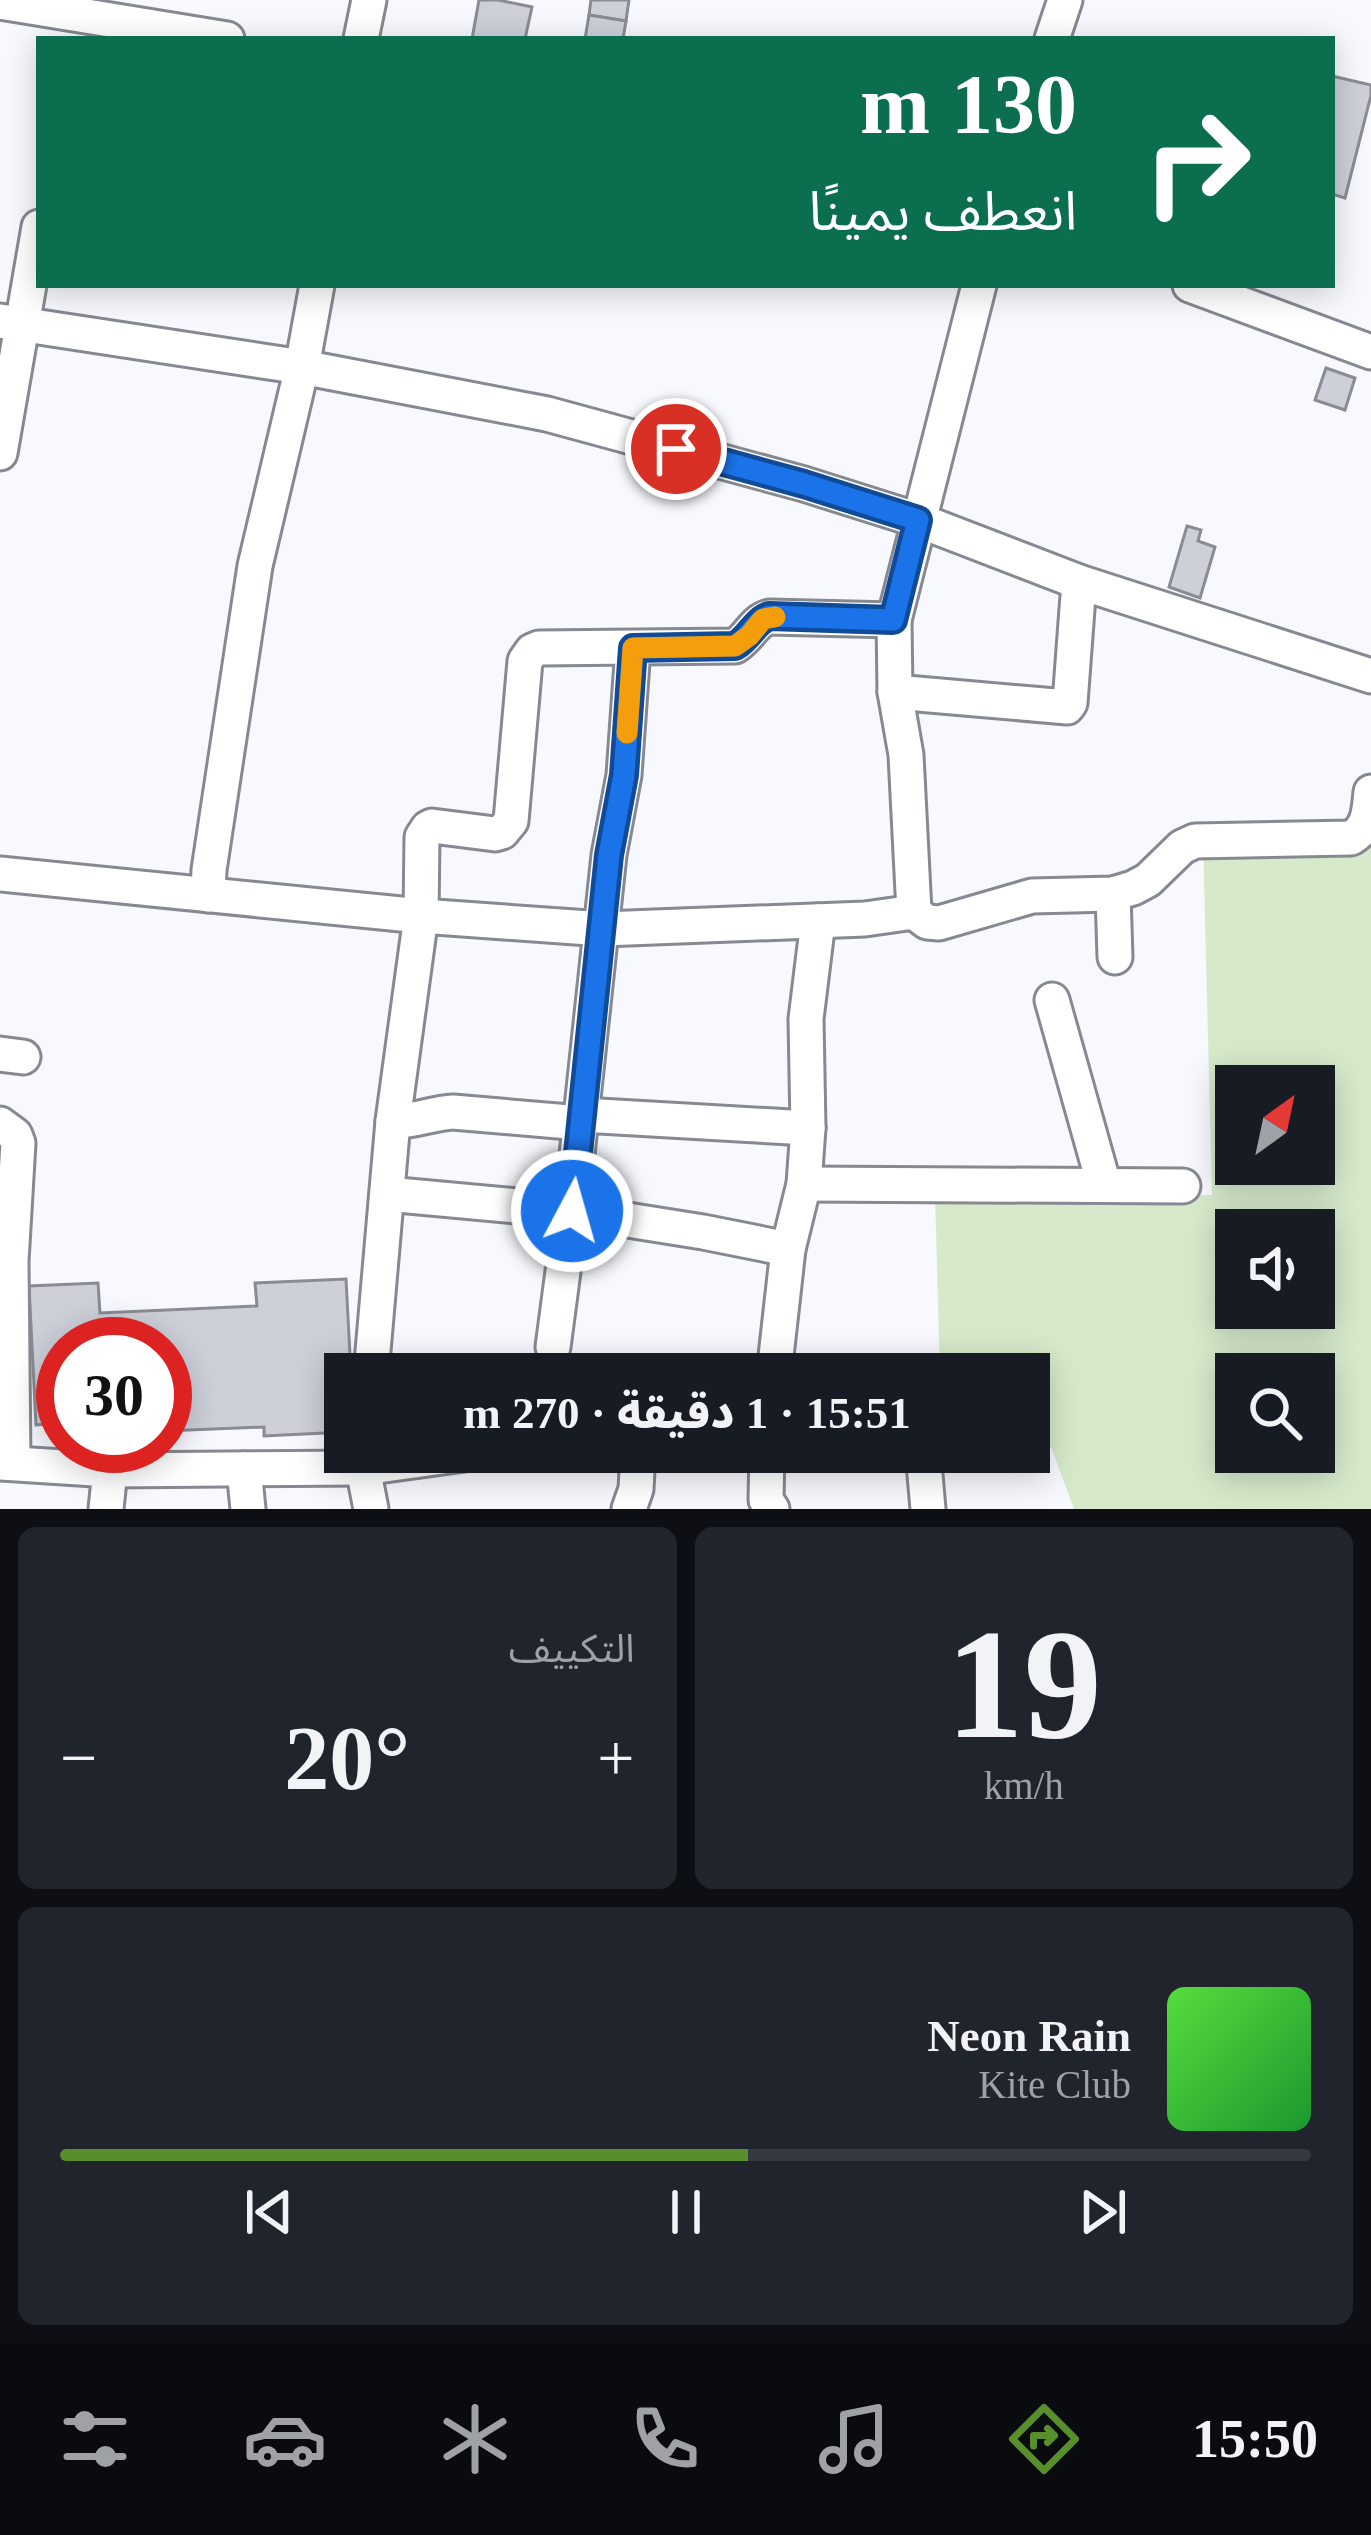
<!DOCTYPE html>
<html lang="ar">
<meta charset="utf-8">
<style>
:root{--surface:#171b24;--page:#20242c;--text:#f1f3f6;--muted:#9ea1a6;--line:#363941;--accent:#568f2c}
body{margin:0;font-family:"Times New Roman","Noto Sans Arabic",serif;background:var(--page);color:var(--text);direction:rtl;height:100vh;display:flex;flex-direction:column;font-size:45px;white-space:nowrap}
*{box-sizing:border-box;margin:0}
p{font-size:39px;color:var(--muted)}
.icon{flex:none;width:66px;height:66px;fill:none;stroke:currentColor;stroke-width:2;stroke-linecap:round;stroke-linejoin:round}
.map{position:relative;height:1509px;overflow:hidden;direction:ltr}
.drawer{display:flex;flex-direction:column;gap:18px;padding:18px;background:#0d0f14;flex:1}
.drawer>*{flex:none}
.guide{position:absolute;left:36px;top:36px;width:1299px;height:252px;border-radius:0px;box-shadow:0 6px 30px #0003;direction:rtl;background:#0b6e4f;color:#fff;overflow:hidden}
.needle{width:78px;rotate:33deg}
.fabs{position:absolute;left:1215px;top:1065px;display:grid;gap:24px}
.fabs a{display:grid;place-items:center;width:120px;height:120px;border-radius:0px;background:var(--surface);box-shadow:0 6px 30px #0003;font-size:60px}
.speed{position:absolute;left:36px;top:1317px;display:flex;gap:24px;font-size:60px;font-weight:700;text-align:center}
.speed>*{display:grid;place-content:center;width:156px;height:156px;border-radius:50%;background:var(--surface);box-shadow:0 6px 30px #0003;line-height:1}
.speed .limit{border:18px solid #d22;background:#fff;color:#111}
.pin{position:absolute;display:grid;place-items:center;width:102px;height:102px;color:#fff;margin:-51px;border:6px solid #fff;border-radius:50%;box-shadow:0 3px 12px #0007}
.me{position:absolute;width:132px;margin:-66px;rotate:6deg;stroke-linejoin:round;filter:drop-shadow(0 0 9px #0008)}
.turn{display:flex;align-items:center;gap:42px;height:252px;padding:0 60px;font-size:54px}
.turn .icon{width:156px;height:156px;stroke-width:2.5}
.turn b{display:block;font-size:84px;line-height:102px}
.big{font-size:90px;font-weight:800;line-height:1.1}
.drawer .widget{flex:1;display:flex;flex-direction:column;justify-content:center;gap:18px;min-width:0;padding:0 42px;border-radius:18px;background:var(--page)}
.drawer .dial{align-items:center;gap:0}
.dial b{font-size:156px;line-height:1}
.song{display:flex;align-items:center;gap:36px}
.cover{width:144px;height:144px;border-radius:18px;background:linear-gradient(135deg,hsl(110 70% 55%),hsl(130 70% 35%))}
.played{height:12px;border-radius:6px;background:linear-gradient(90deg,var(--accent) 55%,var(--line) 55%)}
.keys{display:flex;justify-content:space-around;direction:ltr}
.heat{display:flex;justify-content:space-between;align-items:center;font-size:66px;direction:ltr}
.drawer .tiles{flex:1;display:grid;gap:18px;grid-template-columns:1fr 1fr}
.widget:last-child{grid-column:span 2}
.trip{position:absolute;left:324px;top:1353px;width:726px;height:120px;border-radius:0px;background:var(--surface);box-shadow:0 6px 30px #0003;font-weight:800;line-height:120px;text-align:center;direction:rtl}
.tab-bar{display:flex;height:192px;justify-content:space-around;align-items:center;background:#090b0e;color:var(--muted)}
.tab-bar .icon{width:84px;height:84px}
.tab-bar .active{color:var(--accent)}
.tab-bar b{font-size:54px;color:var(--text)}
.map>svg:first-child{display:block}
.green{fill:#d6eacb;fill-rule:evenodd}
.building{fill:#cdd0d9;stroke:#898c94;stroke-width:3}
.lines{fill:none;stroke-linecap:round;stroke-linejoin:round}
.minor-casing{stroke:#868991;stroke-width:39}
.minor{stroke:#fff;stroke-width:33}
.route-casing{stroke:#114b97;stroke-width:30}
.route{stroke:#1a73e8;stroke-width:21}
.slow{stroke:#f59e0b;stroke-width:21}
</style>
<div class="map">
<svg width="1371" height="1509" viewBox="0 0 1371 1509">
<rect width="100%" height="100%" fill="#f7f9fe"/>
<!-- green -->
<path class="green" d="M1203,841H1371V1509H1074L1051,1447L1029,1446V1374H940L935,1193L1212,1195ZM1236,1086H1314V1164H1236ZM1236,1230H1314V1308H1236ZM1236,1374H1314V1452H1236Z"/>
<!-- building -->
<g class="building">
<path d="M479,0H498L532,7L525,39H472Z"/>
<path d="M591,0H629L626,21L589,15Z"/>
<path d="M589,15L626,21L623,39H585Z"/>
<path d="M1332,76L1371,85V95L1345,198L1332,194Z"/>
<path d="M1326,368L1355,378L1345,410L1315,400Z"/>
<path d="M1187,526L1201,530L1198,541L1215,547L1200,598L1169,587Z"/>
<path d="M346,1279L351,1374H345V1432L264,1436V1427L165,1431V1344H63V1423L36,1425L29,1286L98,1283L100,1313L257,1306L255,1283Z"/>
</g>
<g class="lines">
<defs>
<g id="minor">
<path d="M0,2L227,39"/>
<path d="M361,39L369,0"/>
<path d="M1052,39L1065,0"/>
<path d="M1190,285L1371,352"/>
<path d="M0,321L302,367L547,414L804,484L918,520L1079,582L1371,676"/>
<path d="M0,453L39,227"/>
<path d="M895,692L1067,707L1070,703L1079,582"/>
<path d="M0,874L421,916L603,929L865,919L914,912L906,755L895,692L894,620L979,285"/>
<path d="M1113,894L1115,957"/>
<path d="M208,895L209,870L255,566L302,367L317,285"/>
<path d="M914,912L927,922L939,923L1032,896L1113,894L1133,888L1148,880L1182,847L1195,841L1351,838C1369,828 1369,811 1371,792"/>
<path d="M1052,1000L1104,1185"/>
<path d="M0,1054L23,1057"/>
<path d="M582,1115L808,1128"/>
<path d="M393,1121C414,1122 432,1113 453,1112L581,1123"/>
<path d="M0,1124L15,1135L18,1143L11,1261L13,1463"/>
<path d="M804,1184L1183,1186"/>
<path d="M387,1194L571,1211L703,1232L788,1249"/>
<path d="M553,1347L571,1211L609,855L624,775L633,648"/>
<path d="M371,1374L393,1121L421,916L422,837L428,828L432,826L495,834L502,832L511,821L525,661L532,651L539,648L735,646C749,638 754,621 769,617L894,620"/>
<path d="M774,1374L788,1249L804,1184L808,1128L806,1019L818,921"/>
<path d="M365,1452L363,1468L371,1509"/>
<path d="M767,1452L766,1500L772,1509"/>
<path d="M923,1452L928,1509"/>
<path d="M0,1463L110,1470L363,1468L479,1452"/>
<path d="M244,1469L248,1509"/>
<path d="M106,1509L110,1470"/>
<path d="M629,1509L636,1489L638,1452"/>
</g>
</defs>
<!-- minor casing -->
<use href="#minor" class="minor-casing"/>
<!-- minor -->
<use href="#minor" class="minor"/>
</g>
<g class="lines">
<defs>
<path id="route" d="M572,1211L609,855L624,775L633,648L735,646C749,638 755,621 769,616L893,620L918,520L804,484L676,449"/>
</defs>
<!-- route casing -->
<use href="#route" class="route-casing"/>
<!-- route -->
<use href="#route" class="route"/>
<!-- slow -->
<path class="slow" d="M627,733L633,648L735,646L749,636L763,619L775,617"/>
</g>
</svg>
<div class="fabs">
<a><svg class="needle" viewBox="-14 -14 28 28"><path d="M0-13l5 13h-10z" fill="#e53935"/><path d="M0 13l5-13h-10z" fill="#9ea1a6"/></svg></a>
<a><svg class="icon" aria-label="sound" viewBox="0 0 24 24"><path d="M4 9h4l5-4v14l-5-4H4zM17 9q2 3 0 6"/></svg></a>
<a><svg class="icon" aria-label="search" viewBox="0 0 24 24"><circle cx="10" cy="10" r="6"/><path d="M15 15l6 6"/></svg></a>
</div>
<div class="speed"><div class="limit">30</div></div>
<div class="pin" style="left:676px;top:449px;background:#d93025"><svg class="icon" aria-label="arrive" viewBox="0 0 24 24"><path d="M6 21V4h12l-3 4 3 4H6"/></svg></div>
<svg class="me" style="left:572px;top:1211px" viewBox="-20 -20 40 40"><circle r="17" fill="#1a73e8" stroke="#fff" stroke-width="3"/><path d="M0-11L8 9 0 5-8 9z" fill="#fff"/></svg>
<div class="trip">15:51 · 1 دقيقة · 270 m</div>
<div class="guide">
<div class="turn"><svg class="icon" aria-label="right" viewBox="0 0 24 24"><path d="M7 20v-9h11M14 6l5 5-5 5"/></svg><div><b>130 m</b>انعطف يمينًا</div></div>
</div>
</div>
<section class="drawer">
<div class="tiles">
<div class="widget dial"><b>19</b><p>km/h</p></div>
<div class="widget"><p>التكييف</p>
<div class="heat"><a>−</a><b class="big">20°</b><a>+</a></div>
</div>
<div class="widget">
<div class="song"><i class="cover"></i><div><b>Neon Rain</b><p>Kite Club</p></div></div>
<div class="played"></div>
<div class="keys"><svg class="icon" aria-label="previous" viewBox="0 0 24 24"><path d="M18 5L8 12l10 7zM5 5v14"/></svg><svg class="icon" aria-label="pause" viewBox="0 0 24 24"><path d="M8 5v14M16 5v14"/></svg><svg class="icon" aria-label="next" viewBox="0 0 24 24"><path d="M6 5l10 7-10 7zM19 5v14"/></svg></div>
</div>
</div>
</section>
<nav class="tab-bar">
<b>15:50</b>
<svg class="icon active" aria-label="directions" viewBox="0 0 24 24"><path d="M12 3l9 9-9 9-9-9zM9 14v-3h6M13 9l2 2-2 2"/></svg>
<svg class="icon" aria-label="music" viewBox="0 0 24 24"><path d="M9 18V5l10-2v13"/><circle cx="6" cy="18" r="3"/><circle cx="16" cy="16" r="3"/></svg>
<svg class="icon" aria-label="phone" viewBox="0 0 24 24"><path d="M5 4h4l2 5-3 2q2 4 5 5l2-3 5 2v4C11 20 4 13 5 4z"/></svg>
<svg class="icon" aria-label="climate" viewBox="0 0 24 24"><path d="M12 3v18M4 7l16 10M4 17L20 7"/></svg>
<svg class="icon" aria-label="car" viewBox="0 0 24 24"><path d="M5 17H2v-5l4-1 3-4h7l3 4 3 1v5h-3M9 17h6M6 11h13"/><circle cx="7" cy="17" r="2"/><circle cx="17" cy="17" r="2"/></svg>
<svg class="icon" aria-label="filters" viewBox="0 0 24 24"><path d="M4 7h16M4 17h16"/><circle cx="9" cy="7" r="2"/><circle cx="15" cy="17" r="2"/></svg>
</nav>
